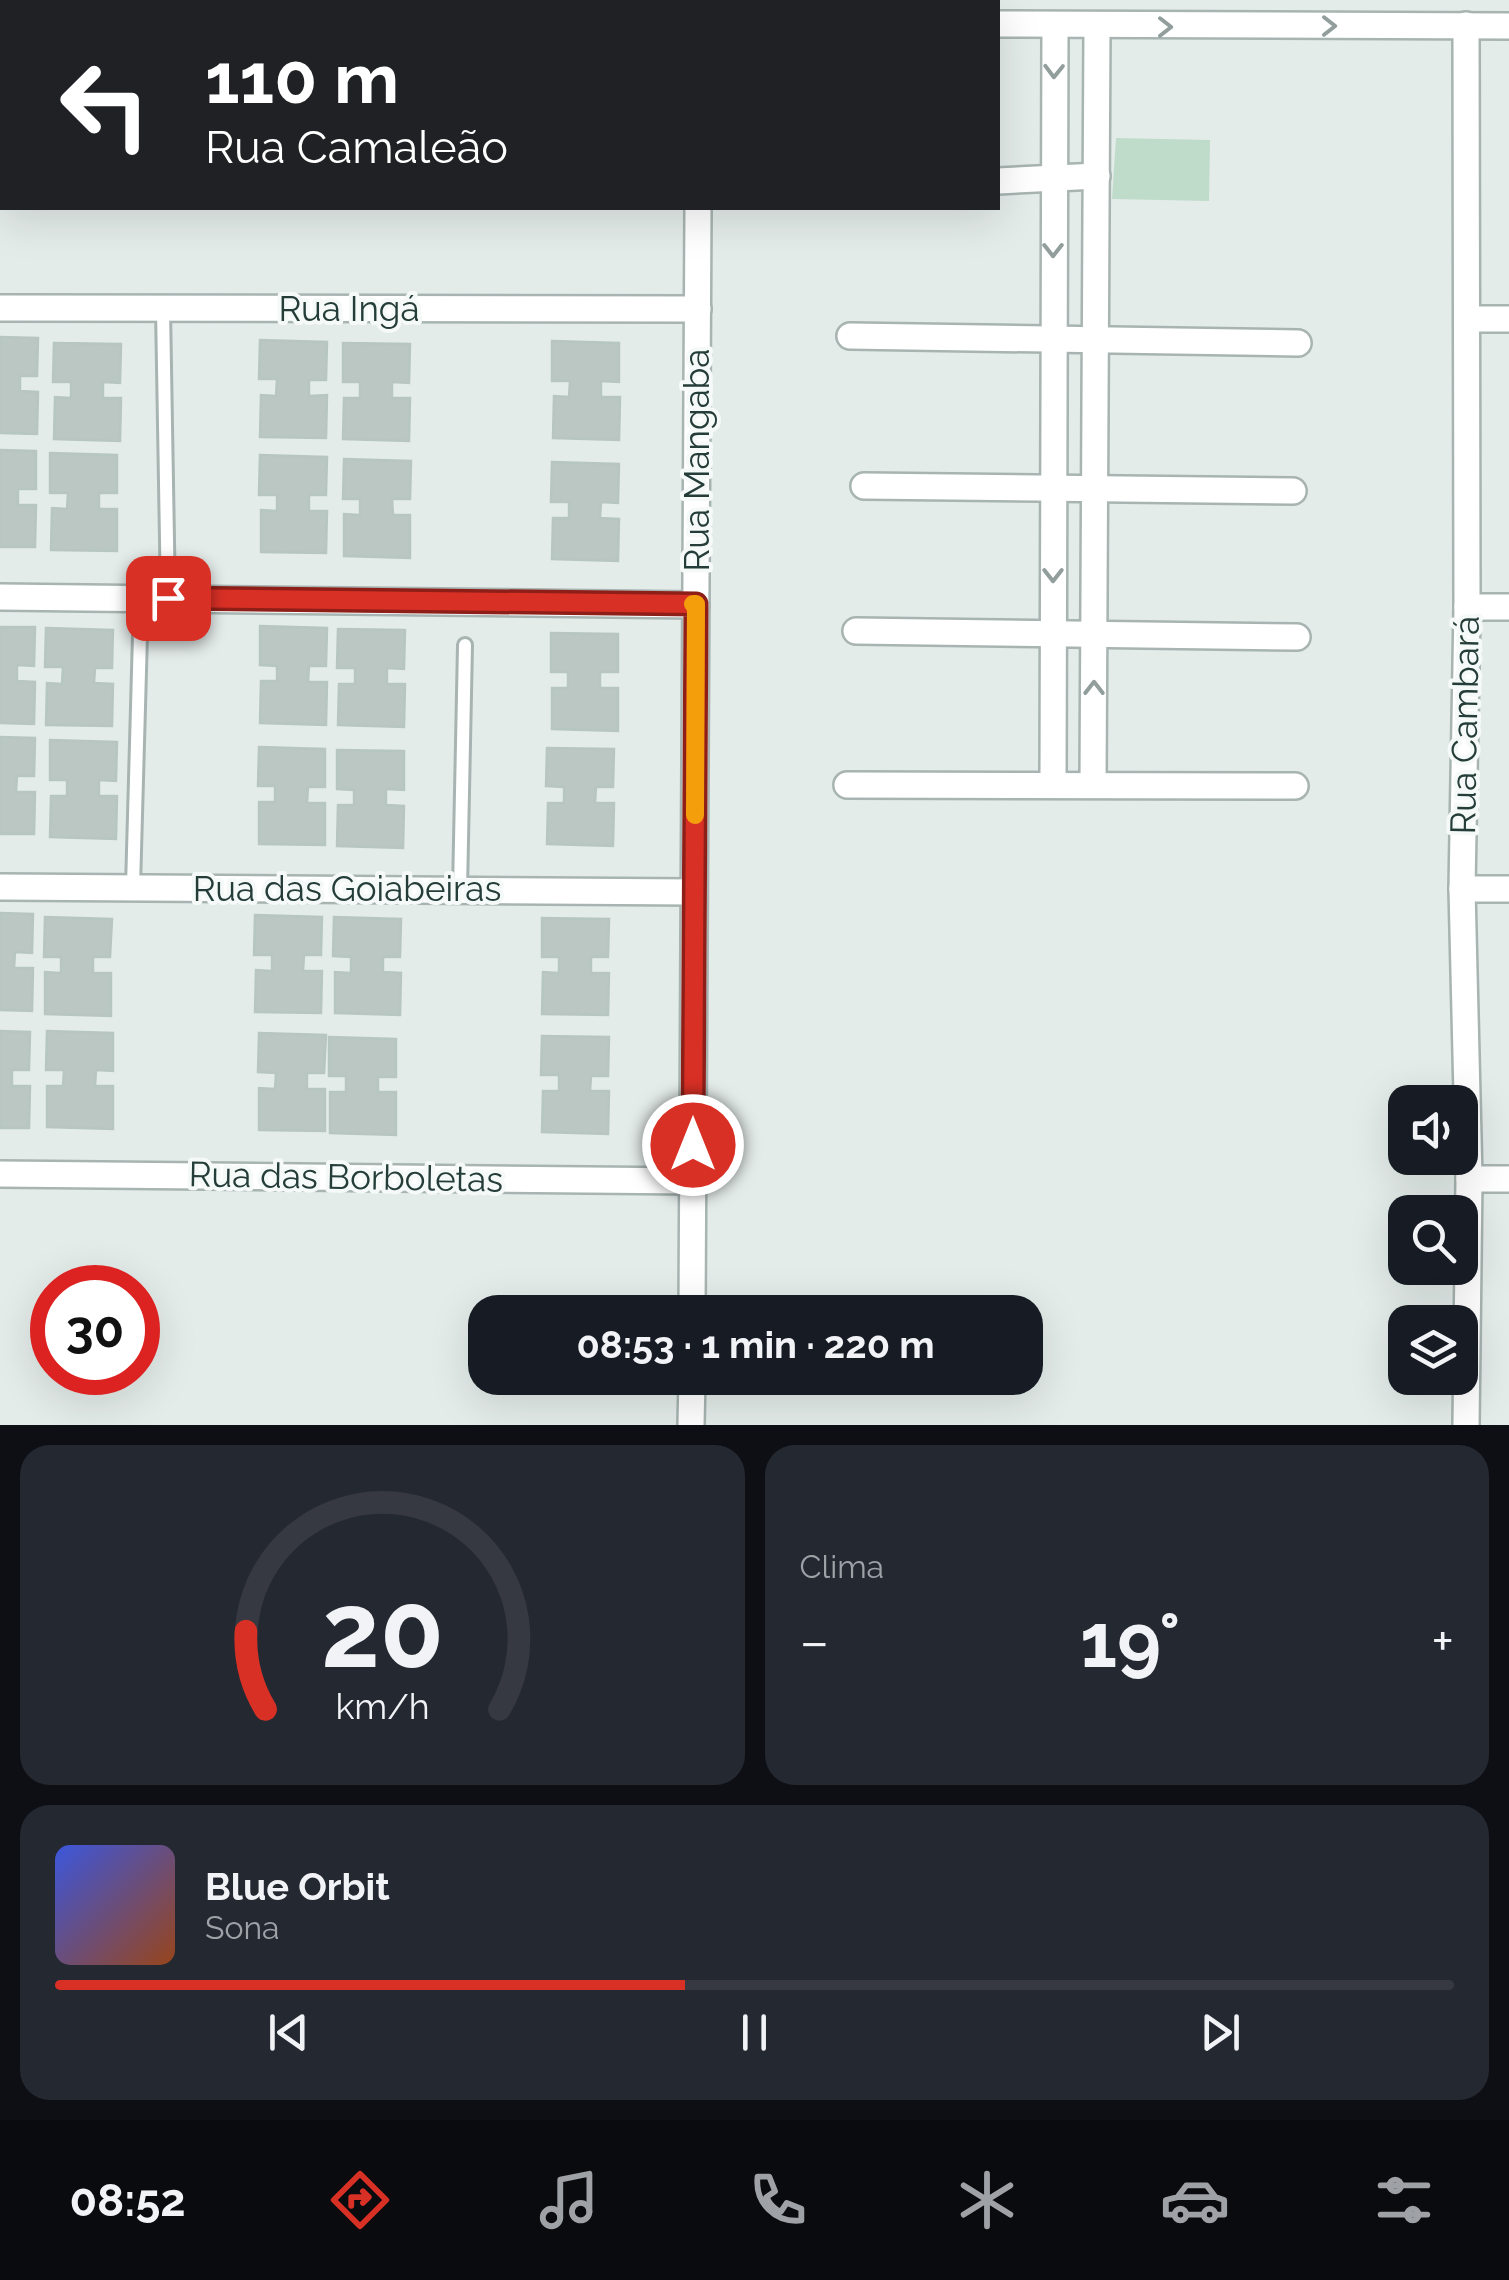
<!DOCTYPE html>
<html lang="pt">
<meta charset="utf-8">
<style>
:root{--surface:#171b24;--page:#242831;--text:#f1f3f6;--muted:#9ea1a6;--line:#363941;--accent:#d93025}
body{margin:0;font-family:Raleway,sans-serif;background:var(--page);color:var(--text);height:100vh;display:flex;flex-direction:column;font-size:38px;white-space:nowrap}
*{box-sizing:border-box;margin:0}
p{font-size:32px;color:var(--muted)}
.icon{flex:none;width:55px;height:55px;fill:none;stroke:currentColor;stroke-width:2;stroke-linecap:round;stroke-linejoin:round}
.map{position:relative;height:1425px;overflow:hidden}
.details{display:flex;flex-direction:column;gap:20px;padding:20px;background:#0d0f14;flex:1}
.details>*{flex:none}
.top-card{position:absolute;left:0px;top:0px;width:1000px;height:210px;box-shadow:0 10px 40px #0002;background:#202124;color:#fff;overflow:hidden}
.fabs{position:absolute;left:1388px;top:1085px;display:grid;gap:20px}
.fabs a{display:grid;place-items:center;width:90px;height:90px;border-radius:20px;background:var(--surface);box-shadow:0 10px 40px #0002;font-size:50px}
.speed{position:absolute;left:30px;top:1265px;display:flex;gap:20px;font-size:50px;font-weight:700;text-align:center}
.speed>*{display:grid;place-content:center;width:130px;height:130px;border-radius:50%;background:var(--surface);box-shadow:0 10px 40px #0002;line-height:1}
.speed .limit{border:15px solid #d22;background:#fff;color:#111}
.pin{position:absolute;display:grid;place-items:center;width:85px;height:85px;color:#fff;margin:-42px;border-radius:20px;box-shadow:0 5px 15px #0006}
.me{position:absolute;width:110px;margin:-55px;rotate:0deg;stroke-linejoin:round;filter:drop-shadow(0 0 8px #0008)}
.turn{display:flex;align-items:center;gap:35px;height:210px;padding:0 40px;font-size:45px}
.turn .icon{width:130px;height:130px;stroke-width:2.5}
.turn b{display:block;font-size:70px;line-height:85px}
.big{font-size:75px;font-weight:700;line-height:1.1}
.details .card{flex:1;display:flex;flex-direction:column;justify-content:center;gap:15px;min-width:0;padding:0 35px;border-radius:30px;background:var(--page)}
.details .dial{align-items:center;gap:0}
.dial svg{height:260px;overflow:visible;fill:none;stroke:var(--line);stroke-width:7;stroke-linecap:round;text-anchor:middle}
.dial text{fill:var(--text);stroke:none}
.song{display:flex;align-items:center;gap:30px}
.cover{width:120px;height:120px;border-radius:15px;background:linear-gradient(135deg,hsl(230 70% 55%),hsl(20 70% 35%))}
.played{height:10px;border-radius:5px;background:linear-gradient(90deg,var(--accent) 45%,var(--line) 45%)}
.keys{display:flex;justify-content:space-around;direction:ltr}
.heat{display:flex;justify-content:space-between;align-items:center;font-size:55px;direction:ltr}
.details .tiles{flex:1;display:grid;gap:20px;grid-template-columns:1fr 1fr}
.card:last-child{grid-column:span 2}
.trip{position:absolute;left:468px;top:1295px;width:575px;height:100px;border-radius:30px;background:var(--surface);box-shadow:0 10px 40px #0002;font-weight:700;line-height:100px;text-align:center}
.tab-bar{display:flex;height:160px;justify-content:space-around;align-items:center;background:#090b0e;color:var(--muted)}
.tab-bar .icon{width:70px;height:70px}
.tab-bar .selected{color:var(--accent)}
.tab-bar b{font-size:45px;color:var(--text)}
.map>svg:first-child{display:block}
.green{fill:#bfdbca}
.building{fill:#bac7c3;stroke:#b7c6c1;stroke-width:2.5}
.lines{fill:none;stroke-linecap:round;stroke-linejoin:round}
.service-casing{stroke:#a7b4b1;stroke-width:18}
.minor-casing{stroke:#a7b4b1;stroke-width:30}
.service{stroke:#fff;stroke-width:12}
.minor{stroke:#fff;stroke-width:25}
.oneway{stroke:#929e9c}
.route-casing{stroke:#8d1f18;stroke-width:25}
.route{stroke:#d93025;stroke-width:18}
.slow{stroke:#f59e0b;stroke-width:18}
.labels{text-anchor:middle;stroke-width:8;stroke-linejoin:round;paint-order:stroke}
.street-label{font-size:35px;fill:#253d39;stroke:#f5f9f7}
</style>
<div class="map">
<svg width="1509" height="1425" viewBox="0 0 1509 1425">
<rect width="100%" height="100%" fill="#e4ecea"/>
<!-- green -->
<path class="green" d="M1116,138L1210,140L1209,201L1112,199Z"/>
<!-- building -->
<g class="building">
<path d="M0,337L38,338L37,376H20V391L38,392L37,434L0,433Z"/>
<path d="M260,340L327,342L326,380H309V396L327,395L326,438L260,437L261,395L276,396L277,379H259Z"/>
<path d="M552,341L619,343V382L601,381V397H620L619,440L553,438L554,396L569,397L570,381H552Z"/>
<path d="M54,343L121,344L120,383L103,382V398H121L120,441L54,439L55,397L71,398V382H53Z"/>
<path d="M343,343L410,344L409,383L392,382V398H410L409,441L343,439L344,398H360V382H343Z"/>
<path d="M0,450L36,451V489H18V505H36L35,547H0Z"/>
<path d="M50,453L117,455V493H99V509H117V551L51,550L52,508L67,509L68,493H50Z"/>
<path d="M260,455L327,457L326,495H309V511H327L326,553L261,552V510L277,511V495H259Z"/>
<path d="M344,459L411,461L410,499H392L393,515H410V558L344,556V514L360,515V499H343Z"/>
<path d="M552,462L619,464L618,503L601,502L600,518L619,519L618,561L552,559L553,518H569V502H551Z"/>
<path d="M260,626L327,628L326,666H309L308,682H327L326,725L260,723L261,681H277V666L260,665Z"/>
<path d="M0,627H35L34,666L17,665V681L35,682L34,724L0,723Z"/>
<path d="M46,628L113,630L112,668H95L94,683L113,684L112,726L46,725L47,683L62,684L63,667H45Z"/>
<path d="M338,629L405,630L404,669L387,668V684H405L404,727L338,725L339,684H355V668H337Z"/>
<path d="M551,633L618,634V672H600V688H618V731L552,729V688H568V672H551Z"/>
<path d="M0,737L35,738L34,776H17L16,792H35L34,834H0Z"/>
<path d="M50,740L117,742L116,781L99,780V796H117L116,839L50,837L51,796H67V780H50Z"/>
<path d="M259,747L325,749V787H308L307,803H325V845L259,844V802H275V786H258Z"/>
<path d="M547,748L614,749L613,787H596L595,803H614L613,846L547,844L548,803H564V787L546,786Z"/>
<path d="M337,750L404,751V790L386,789V805L404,806L403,848L337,846L338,805H354V790L337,789Z"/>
<path d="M0,913L33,914L32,953L15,952L14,968H33L32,1011L0,1010Z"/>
<path d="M255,915L322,917L321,955H304L303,971H322L321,1013L255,1012L256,970L272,971V955H254Z"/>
<path d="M45,917L112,919L110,957H93V973H111V1016L45,1014V972L61,973V957H44Z"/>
<path d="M334,917L401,919L400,957H383V972L401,973L400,1015L335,1013V972L351,973V957L333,956Z"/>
<path d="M542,918L609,919L608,957H591V973H609L608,1015L542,1014L543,972L559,973V957H542Z"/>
<path d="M0,1031L30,1032L29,1070H12V1086H30L29,1128H0Z"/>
<path d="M47,1031L113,1033V1071L96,1070L95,1086H113V1129L47,1127V1086H63L64,1070H46Z"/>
<path d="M259,1033L326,1035L324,1073H307V1089H325V1131L259,1130V1088L275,1089L276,1073L258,1072Z"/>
<path d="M542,1036L609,1037L608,1076H591L590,1091H609L608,1134L542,1132L543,1091H559V1075H541Z"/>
<path d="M329,1037L396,1039V1077H378V1092H396V1135L330,1133V1092H346V1076H329Z"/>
</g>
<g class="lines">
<defs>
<g id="service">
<path d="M163,309L168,598"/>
<path d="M133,887L141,599"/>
<path d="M460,890L465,645"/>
</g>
<g id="minor">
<path d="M699,2V0"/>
<path d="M998,24L1509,26"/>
<path d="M1466,25L1467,607L1462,889L1469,1179L1466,1425"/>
<path d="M0,27H2"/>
<path d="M998,181L1097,176"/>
<path d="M0,308L698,309"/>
<path d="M1467,319H1509"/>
<path d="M850,336L1298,343"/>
<path d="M864,486L1293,491"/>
<path d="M0,597L696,605"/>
<path d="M1467,607H1509"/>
<path d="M856,631L1297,637"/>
<path d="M847,785L1295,786"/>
<path d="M1053,785L1055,25"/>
<path d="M1093,785L1097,26"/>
<path d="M0,887L694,892"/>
<path d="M1462,889H1509"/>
<path d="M0,1174L693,1181"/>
<path d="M1469,1179H1509"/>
<path d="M692,1312L698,208"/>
<path d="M691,1425L692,1378"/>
</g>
</defs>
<!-- service casing -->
<use href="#service" class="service-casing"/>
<!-- minor casing -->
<use href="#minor" class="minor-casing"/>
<!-- service -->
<use href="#service" class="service"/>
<!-- minor -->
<use href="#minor" class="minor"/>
</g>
<!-- one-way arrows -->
<defs><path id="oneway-chevron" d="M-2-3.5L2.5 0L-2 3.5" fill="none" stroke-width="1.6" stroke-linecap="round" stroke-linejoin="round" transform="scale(2.5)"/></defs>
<g class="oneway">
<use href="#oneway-chevron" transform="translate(1329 26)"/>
<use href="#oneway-chevron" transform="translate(1165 27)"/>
<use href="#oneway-chevron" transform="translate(1054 71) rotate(91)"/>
<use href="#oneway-chevron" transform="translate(1053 250) rotate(90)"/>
<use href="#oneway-chevron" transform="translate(1053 575) rotate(90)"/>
<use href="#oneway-chevron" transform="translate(1094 688) rotate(-90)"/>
</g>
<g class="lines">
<defs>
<path id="route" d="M168,598L696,604L693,1145"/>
</defs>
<!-- route casing -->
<use href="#route" class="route-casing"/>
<!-- route -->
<use href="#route" class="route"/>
<!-- slow -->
<path class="slow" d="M693,604H696L695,815"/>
</g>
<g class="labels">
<!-- street labels -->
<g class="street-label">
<text x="349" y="321">Rua Ingá</text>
<text transform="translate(697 460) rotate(-90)" y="12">Rua Mangaba</text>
<text transform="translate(1465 725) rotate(-89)" y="12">Rua Cambará</text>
<text x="347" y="901">Rua das Goiabeiras</text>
<text transform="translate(346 1177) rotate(1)" y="12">Rua das Borboletas</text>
</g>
</g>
</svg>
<div class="fabs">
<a><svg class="icon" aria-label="sound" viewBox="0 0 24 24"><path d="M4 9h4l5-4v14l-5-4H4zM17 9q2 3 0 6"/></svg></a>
<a><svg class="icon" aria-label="search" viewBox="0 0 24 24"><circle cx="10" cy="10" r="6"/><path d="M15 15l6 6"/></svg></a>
<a><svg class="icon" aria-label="layers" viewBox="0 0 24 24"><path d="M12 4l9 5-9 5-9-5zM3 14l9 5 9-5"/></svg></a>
</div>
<div class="speed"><div class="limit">30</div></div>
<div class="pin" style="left:168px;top:598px;background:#d93025"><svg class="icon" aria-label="arrive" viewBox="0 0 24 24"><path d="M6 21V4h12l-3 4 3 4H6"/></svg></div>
<svg class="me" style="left:693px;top:1145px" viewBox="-20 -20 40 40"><circle r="17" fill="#d93025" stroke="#fff" stroke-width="3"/><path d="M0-11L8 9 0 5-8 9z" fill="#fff"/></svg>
<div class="trip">08:53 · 1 min · 220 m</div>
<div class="top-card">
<div class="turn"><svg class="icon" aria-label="left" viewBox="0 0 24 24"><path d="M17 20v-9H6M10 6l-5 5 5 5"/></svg><div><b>110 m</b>Rua Camaleão</div></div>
</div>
</div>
<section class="details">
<div class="tiles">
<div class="card dial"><svg viewBox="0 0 100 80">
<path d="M14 69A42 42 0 1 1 86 69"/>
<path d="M14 69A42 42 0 0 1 8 45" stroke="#d93025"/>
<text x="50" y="56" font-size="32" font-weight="700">20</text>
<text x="50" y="72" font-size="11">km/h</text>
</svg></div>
<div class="card"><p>Clima</p>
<div class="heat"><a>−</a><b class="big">19°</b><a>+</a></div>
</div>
<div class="card">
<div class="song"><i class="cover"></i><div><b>Blue Orbit</b><p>Sona</p></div></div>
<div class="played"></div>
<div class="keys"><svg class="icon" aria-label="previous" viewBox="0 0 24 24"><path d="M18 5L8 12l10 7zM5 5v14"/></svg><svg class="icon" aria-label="pause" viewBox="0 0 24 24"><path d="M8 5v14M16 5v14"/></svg><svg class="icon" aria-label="next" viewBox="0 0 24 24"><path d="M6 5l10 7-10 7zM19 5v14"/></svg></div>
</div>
</div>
</section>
<nav class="tab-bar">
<b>08:52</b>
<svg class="icon selected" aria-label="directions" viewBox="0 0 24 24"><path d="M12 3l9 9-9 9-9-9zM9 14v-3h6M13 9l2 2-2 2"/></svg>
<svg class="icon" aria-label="music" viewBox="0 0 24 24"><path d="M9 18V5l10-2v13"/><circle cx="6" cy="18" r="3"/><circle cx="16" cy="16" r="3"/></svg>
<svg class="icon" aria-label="phone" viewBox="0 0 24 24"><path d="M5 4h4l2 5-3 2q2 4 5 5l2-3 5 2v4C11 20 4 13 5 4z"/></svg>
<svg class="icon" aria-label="climate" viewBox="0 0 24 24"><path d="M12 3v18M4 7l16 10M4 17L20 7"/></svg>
<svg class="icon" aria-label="car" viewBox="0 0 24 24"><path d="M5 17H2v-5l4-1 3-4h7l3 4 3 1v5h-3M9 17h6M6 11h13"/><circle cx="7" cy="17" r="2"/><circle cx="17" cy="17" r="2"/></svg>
<svg class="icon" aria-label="filters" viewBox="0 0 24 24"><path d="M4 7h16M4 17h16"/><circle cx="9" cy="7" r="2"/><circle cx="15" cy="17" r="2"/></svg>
</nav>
